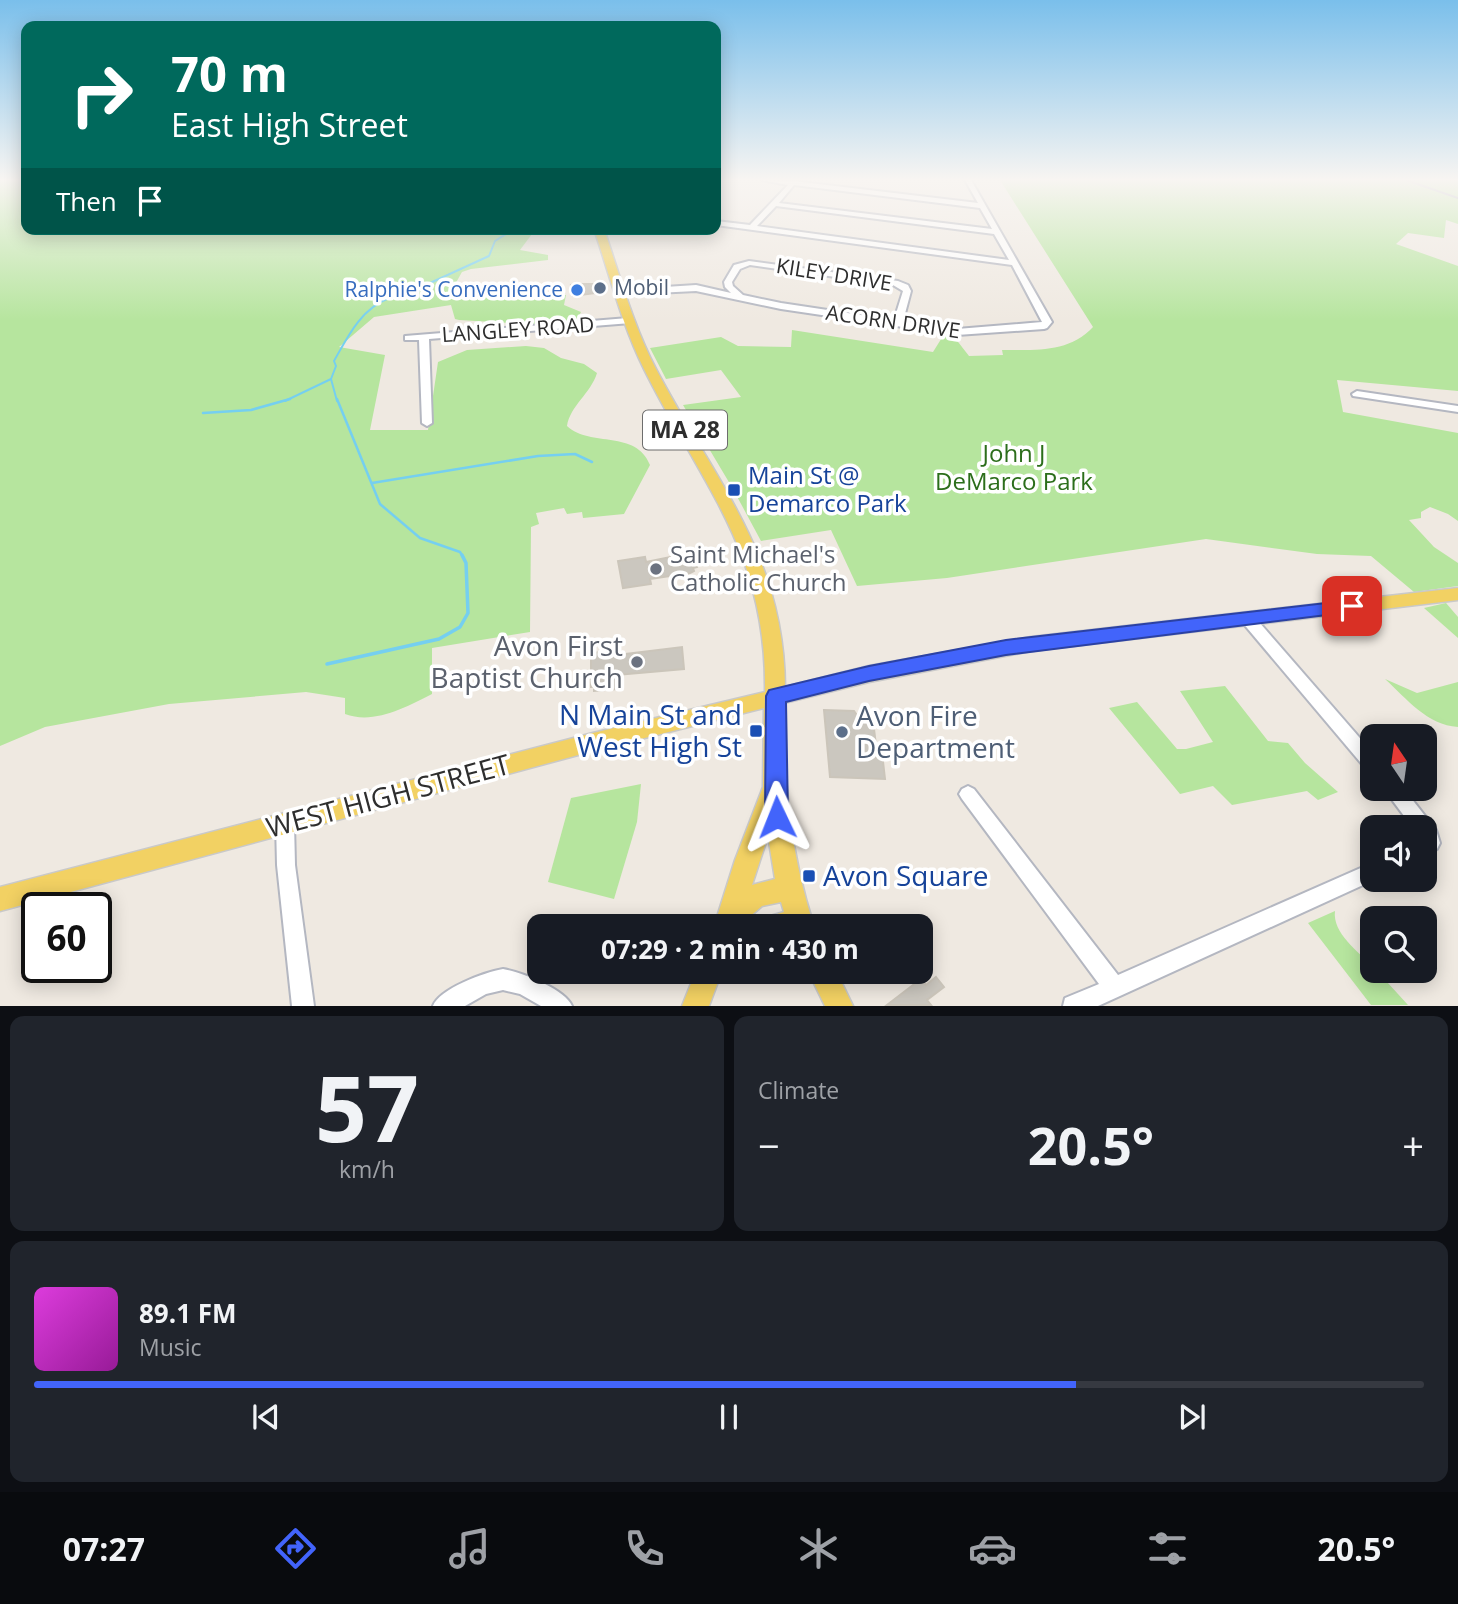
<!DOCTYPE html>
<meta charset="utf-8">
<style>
:root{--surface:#171b24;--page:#20242c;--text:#f1f3f6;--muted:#9ea1a6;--line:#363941;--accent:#4264fb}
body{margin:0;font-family:"Open Sans",sans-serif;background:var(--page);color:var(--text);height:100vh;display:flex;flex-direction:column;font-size:26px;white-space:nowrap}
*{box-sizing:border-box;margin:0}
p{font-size:23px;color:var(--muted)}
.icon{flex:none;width:38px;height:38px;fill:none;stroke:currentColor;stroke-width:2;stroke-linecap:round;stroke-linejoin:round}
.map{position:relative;height:1006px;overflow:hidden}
.sheet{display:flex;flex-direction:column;gap:10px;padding:10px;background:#0d0f14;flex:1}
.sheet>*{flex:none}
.hud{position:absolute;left:21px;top:21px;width:700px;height:214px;border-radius:14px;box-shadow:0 4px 18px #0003;background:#00695c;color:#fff;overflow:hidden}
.needle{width:46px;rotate:347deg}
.fabs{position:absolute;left:1360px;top:724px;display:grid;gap:14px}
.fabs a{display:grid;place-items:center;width:77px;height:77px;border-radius:14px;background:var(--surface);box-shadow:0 4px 18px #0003;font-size:35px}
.speed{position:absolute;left:21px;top:892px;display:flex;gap:14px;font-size:35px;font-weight:700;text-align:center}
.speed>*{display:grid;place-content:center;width:91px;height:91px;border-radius:50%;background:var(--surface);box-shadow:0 4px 18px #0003;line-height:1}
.speed .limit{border:4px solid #111;border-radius:10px;background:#fff;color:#111}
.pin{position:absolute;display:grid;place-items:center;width:60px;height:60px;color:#fff;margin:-30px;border-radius:14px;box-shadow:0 4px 10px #0006}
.me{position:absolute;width:77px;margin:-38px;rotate:358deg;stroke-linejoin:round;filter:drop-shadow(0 0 5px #0008)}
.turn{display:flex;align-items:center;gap:24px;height:147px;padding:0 35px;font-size:32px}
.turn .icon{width:91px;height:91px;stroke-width:2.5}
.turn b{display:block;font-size:49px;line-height:60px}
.then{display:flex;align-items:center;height:66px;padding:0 35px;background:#0003;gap:14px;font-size:26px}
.big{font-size:52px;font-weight:700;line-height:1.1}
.sheet .tile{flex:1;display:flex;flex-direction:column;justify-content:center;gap:10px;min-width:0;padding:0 24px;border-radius:14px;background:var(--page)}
.sheet .dial{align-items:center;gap:0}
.dial b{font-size:91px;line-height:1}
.song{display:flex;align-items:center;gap:21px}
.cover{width:84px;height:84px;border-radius:10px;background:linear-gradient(135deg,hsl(300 70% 55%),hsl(300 70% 35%))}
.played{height:7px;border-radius:4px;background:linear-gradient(90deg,var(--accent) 75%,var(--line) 75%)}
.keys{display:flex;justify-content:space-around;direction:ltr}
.heat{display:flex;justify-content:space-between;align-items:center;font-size:38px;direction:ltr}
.sheet .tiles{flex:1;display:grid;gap:10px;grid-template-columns:1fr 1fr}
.tile:last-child{grid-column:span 2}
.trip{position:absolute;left:527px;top:914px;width:406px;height:70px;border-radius:14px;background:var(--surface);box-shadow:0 4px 18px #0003;font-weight:700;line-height:70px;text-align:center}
.tab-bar{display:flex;height:112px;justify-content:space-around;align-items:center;background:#090b0e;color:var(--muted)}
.tab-bar .icon{width:49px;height:49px}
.tab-bar .active{color:var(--accent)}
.tab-bar b{font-size:32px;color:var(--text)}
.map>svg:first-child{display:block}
.green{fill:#b6e59e}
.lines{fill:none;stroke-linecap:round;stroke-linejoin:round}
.stream-far2{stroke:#75cff0;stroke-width:2}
.stream-far1{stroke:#75cff0;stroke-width:2.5}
.stream{stroke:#75cff0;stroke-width:3.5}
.building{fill:#cbc7bf;stroke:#cbc5ba;stroke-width:2}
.minor-casing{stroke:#b4b7c1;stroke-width:4}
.major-casing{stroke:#c9c9c9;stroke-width:3}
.minor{fill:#fff;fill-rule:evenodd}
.major{fill:#f2d163;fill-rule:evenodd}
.rail{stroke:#a3a6b8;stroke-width:2}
.route{fill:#4264fb;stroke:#2b41a3;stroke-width:2}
.service-dot{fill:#5c6f8a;stroke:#fff;stroke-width:2.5}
.shop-dot{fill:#3f7fe0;stroke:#fff;stroke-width:2.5}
.transit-dot{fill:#1a4fb4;stroke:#fff;stroke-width:2.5}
.worship-dot{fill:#6b7280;stroke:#fff;stroke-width:2.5}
.labels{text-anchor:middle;stroke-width:7;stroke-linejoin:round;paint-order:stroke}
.far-street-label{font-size:21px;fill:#2e2e2e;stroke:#fff}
.far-service-label{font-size:21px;fill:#4e5e75;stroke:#fff;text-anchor:start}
.far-shop-label{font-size:21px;fill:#366cbe;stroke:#fff;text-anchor:end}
.shield{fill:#fff;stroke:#6d6d6d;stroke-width:2}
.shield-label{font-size:23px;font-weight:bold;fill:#2e2e2e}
.park-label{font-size:24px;fill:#2c6e1b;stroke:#fff}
.transit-label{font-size:24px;fill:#164399;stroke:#fff;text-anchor:start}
.worship-label{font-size:24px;fill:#5b616d;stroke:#fff;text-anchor:start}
.near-worship-label{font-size:28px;fill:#5b616d;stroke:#fff;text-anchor:end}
.near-transit-label{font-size:28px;fill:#164399;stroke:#fff;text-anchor:end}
.near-service-label{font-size:28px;fill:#4e5e75;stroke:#fff;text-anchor:start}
.near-street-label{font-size:28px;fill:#2e2e2e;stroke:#fff}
</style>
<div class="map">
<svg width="1458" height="1006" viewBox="0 0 1458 1006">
<rect width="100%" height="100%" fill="#efe9e1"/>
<!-- green -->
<g class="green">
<path d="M0,180H26V229H554L532,234L520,250L548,255V260L471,269L462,272L449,295H566L564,305L581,312L577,320L541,325L459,320L455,319L451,305L374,317L339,347L385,355L370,430H428L438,362L467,350L526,346L544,348L561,358L584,364L597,373C591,393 570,406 567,426C591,448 636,429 650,465L624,514L583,518L582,512L567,514L564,508L536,513L539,524L531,527L530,632L432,648V694C406,707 374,725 345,714V698L306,692L169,704L45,727L0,746Z"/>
<path d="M1000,180H1458V224L1446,220L1444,238L1408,233L1396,244L1458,266V391L1337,380L1343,412L1458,433V521L1448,514L1430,507L1421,512V518L1409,520L1434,547L1458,563V586L1414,592L1371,556L1317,554L1206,539L947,578L857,586L831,530L761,541L733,489L683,405L741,397L721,370L666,379L650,348L721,337L738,346L791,347L792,330L933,352L943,336L955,338L969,356L1003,355L1002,350C1035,350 1069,353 1093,327Z"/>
<path d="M1446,603L1458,617V638L1424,608Z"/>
<path d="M1385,679L1417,693L1458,682V727C1427,725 1407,699 1385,679Z"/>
<path d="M1225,686L1268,741L1288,743L1305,763L1338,792L1318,800L1307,791L1232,805L1213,786L1180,794L1109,708L1137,702L1177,749H1186L1213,742L1180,691Z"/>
<path d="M641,784L637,822L614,899L548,882L571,798Z"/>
<path d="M1335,911C1332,933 1359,952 1372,966V971H1377L1408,1005H1371L1308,923Z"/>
</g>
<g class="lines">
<!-- stream-far2 -->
<g class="stream-far2">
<path d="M285,401L331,379"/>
<path d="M337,401L331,379L336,366L334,361C348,336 361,309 389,298C403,291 420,295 430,283L489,256L495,241L514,229"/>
</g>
<!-- stream-far1 -->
<g class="stream-far1">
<path d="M337,399L380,504L420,538L460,552L463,557"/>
<path d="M203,413L251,410L290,399"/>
<path d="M372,483L538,456L575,454L592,462"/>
</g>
<!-- stream -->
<path class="stream" d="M327,664L439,639L460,627L468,613L466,563L462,555"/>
</g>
<!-- building -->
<g class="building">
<path d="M581,284H602L604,292L573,296L571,285Z"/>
<path d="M685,554L691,560L695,559L697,567L693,568L694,571L690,573L650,579L651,584L623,588L618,561L645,557L646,562Z"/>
<path d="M682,647L684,669L616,675L617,689L594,691V687H591V653L617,651V655Z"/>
<path d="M824,710L854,711L861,721H873L877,753H882L885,779L830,777Z"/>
<path d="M936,977L944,987L927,1000L931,1005H887L921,979L926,985Z"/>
</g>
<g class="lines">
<defs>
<g id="minor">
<path d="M762,180L793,181L978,203L965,180H971L1052,322L1047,328L1044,329L957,335L781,309L696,291L615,295V291L618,290L696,285L731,293L725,287L724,282L734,265L749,261L898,281L908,285L911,291L903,321L957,329L1042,322L1012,265L716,225V221L750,225L788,185ZM794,185L980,208L992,229L779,203ZM776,206L994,234L1009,260L757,226ZM750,265L893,285L903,291L894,320L781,303L743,295L733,286L732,282L740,269Z"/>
<path d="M628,318L631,319V323L429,339L432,423L427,426L422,423L419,340H405V336Z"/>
<path d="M1357,391L1458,406V412L1353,396L1352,394Z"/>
<path d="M1247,613L1252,614L1372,752V771L1366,769L1242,622L1240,618L1242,614Z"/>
<path d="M968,786L974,789L1118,975L1372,863V880H1374L1098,1006H1063L1065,998L1099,984L962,799L959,794L962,789Z"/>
<path d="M1384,789H1404L1436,830L1440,843L1437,849L1424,856V828H1413Z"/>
<path d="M285,815L291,817L294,823L295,865L314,1006H292L277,865L276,823L279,817Z"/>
<path d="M503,969C521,972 565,989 572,1006H541L520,994L503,990L486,994L465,1006H433C439,989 485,972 503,969Z"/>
</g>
<g id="major">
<path d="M594,229H604C620,276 633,325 656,369C714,480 784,554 785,687L869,666L1031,637L1458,588V600L1031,651L869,682L784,703C783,780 790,852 814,926H763L767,917L784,912L781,902L762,906L739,926H721L717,917L735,860L763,787L764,708L593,751L0,911V887L593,733L765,692C767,551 702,486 644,369C622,325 610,276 594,229ZM768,836L775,879L752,885Z"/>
<path d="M696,971H722L709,1006H682Z"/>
<path d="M808,971H836L853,1006H825Z"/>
</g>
</defs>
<!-- minor casing -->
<use href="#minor" class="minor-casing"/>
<!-- major casing -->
<use href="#major" class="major-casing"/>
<!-- minor -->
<use href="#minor" class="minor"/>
<!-- major -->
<use href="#major" class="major"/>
<!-- rail -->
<path class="rail" d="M1406,180L1458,198"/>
</g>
<!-- sky -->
<linearGradient id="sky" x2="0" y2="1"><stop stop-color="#7abfeb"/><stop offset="0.56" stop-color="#f8f5f2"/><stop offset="1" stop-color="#f8f5f2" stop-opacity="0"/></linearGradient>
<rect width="1458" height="321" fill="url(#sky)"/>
<!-- route -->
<path class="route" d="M1352,600L1359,601L1362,606L1359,611L1006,655L869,681L786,702L788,817L785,824L777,827L769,824L765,817L766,696L769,690L869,666L1006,640Z"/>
<!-- markers -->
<g class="service-dot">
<circle cx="600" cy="288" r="7"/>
<circle cx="842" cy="732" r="7"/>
</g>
<circle class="shop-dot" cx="577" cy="290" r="7"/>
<g class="transit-dot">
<rect x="727" y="483" width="14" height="14" rx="3.5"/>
<rect x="749" y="724" width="14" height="14" rx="3.5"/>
<rect x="802" y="869" width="14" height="14" rx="3.5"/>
</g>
<g class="worship-dot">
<circle cx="656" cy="569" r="7"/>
<circle cx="637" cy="662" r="7"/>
</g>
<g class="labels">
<!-- far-street labels -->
<g class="far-street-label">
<text transform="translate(834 275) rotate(9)" y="7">KILEY DRIVE</text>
<text transform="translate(893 322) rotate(8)" y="7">ACORN DRIVE</text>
<text transform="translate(518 330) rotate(-4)" y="7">LANGLEY ROAD</text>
</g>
<!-- far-service labels -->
<g class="far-service-label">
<text x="614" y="295">Mobil</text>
</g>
<!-- far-shop labels -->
<g class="far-shop-label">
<text x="563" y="297">Ralphie's Convenience</text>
</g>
<!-- shield labels -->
<rect class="shield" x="643" y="410.5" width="84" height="39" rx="5"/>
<g class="shield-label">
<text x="685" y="438">MA 28</text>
</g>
<!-- park labels -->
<g class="park-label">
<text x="1014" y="462">John J<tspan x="1014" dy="28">DeMarco Park</tspan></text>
</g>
<!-- transit labels -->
<g class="transit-label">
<text x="748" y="484">Main St @<tspan x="748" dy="28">Demarco Park</tspan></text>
</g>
<!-- worship labels -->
<g class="worship-label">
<text x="670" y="563">Saint Michael's<tspan x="670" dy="28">Catholic Church</tspan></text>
</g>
<!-- near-worship labels -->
<g class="near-worship-label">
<text x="623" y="656">Avon First<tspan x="623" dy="32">Baptist Church</tspan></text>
</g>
<!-- near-transit labels -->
<g class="near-transit-label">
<text x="742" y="725">N Main St and<tspan x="742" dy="32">West High St</tspan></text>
<text x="823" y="886" text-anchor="start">Avon Square</text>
</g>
<!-- near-service labels -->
<g class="near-service-label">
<text x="856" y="726">Avon Fire<tspan x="856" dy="32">Department</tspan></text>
</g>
<!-- near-street labels -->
<g class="near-street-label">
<text transform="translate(388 796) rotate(-15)" y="10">WEST HIGH STREET</text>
</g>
</g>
</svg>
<div class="fabs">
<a><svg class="needle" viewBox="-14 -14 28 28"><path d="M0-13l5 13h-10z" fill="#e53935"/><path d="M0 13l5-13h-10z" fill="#9ea1a6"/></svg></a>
<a><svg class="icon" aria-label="sound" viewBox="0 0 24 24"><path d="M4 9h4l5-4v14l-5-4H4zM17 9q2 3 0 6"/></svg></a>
<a><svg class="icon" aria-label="search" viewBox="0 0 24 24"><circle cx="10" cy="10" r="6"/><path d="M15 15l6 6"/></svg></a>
</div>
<div class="speed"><div class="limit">60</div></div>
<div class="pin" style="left:1352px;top:606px;background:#d93025"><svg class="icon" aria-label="arrive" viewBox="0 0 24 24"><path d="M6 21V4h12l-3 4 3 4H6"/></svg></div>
<svg class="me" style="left:777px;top:817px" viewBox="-20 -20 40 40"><path d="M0-17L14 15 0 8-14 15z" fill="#4264fb" stroke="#fff" stroke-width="4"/></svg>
<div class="trip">07:29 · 2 min · 430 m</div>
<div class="hud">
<div class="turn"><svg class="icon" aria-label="right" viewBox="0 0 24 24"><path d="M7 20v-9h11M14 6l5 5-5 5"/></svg><div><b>70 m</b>East High Street</div></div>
<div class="then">Then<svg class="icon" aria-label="arrive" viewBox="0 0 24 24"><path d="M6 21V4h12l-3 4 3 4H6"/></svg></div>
</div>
</div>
<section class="sheet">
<div class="tiles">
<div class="tile dial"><b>57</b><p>km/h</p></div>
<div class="tile"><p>Climate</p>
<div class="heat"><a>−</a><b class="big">20.5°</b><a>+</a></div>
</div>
<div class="tile">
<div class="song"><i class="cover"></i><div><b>89.1 FM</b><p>Music</p></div></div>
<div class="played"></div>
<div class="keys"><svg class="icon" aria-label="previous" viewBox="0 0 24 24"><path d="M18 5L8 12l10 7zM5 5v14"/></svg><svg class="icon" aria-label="pause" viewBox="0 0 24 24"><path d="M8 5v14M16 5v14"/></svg><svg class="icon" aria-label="next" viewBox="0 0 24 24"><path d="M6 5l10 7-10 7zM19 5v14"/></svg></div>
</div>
</div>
</section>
<nav class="tab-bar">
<b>07:27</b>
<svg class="icon active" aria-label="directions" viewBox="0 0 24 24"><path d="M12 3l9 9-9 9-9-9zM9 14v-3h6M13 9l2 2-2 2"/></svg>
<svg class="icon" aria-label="music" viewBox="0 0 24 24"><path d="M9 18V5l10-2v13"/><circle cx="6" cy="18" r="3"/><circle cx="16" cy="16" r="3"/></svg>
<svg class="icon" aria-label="phone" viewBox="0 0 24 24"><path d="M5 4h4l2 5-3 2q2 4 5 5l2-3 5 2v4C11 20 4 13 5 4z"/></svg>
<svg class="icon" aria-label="climate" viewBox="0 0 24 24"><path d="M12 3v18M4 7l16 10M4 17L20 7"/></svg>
<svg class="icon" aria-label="car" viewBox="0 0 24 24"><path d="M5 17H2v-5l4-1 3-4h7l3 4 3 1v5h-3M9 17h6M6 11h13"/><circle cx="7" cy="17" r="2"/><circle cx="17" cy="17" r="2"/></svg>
<svg class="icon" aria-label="filters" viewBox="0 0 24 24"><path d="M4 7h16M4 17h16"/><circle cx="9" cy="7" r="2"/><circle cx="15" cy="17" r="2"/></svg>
<b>20.5°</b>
</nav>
